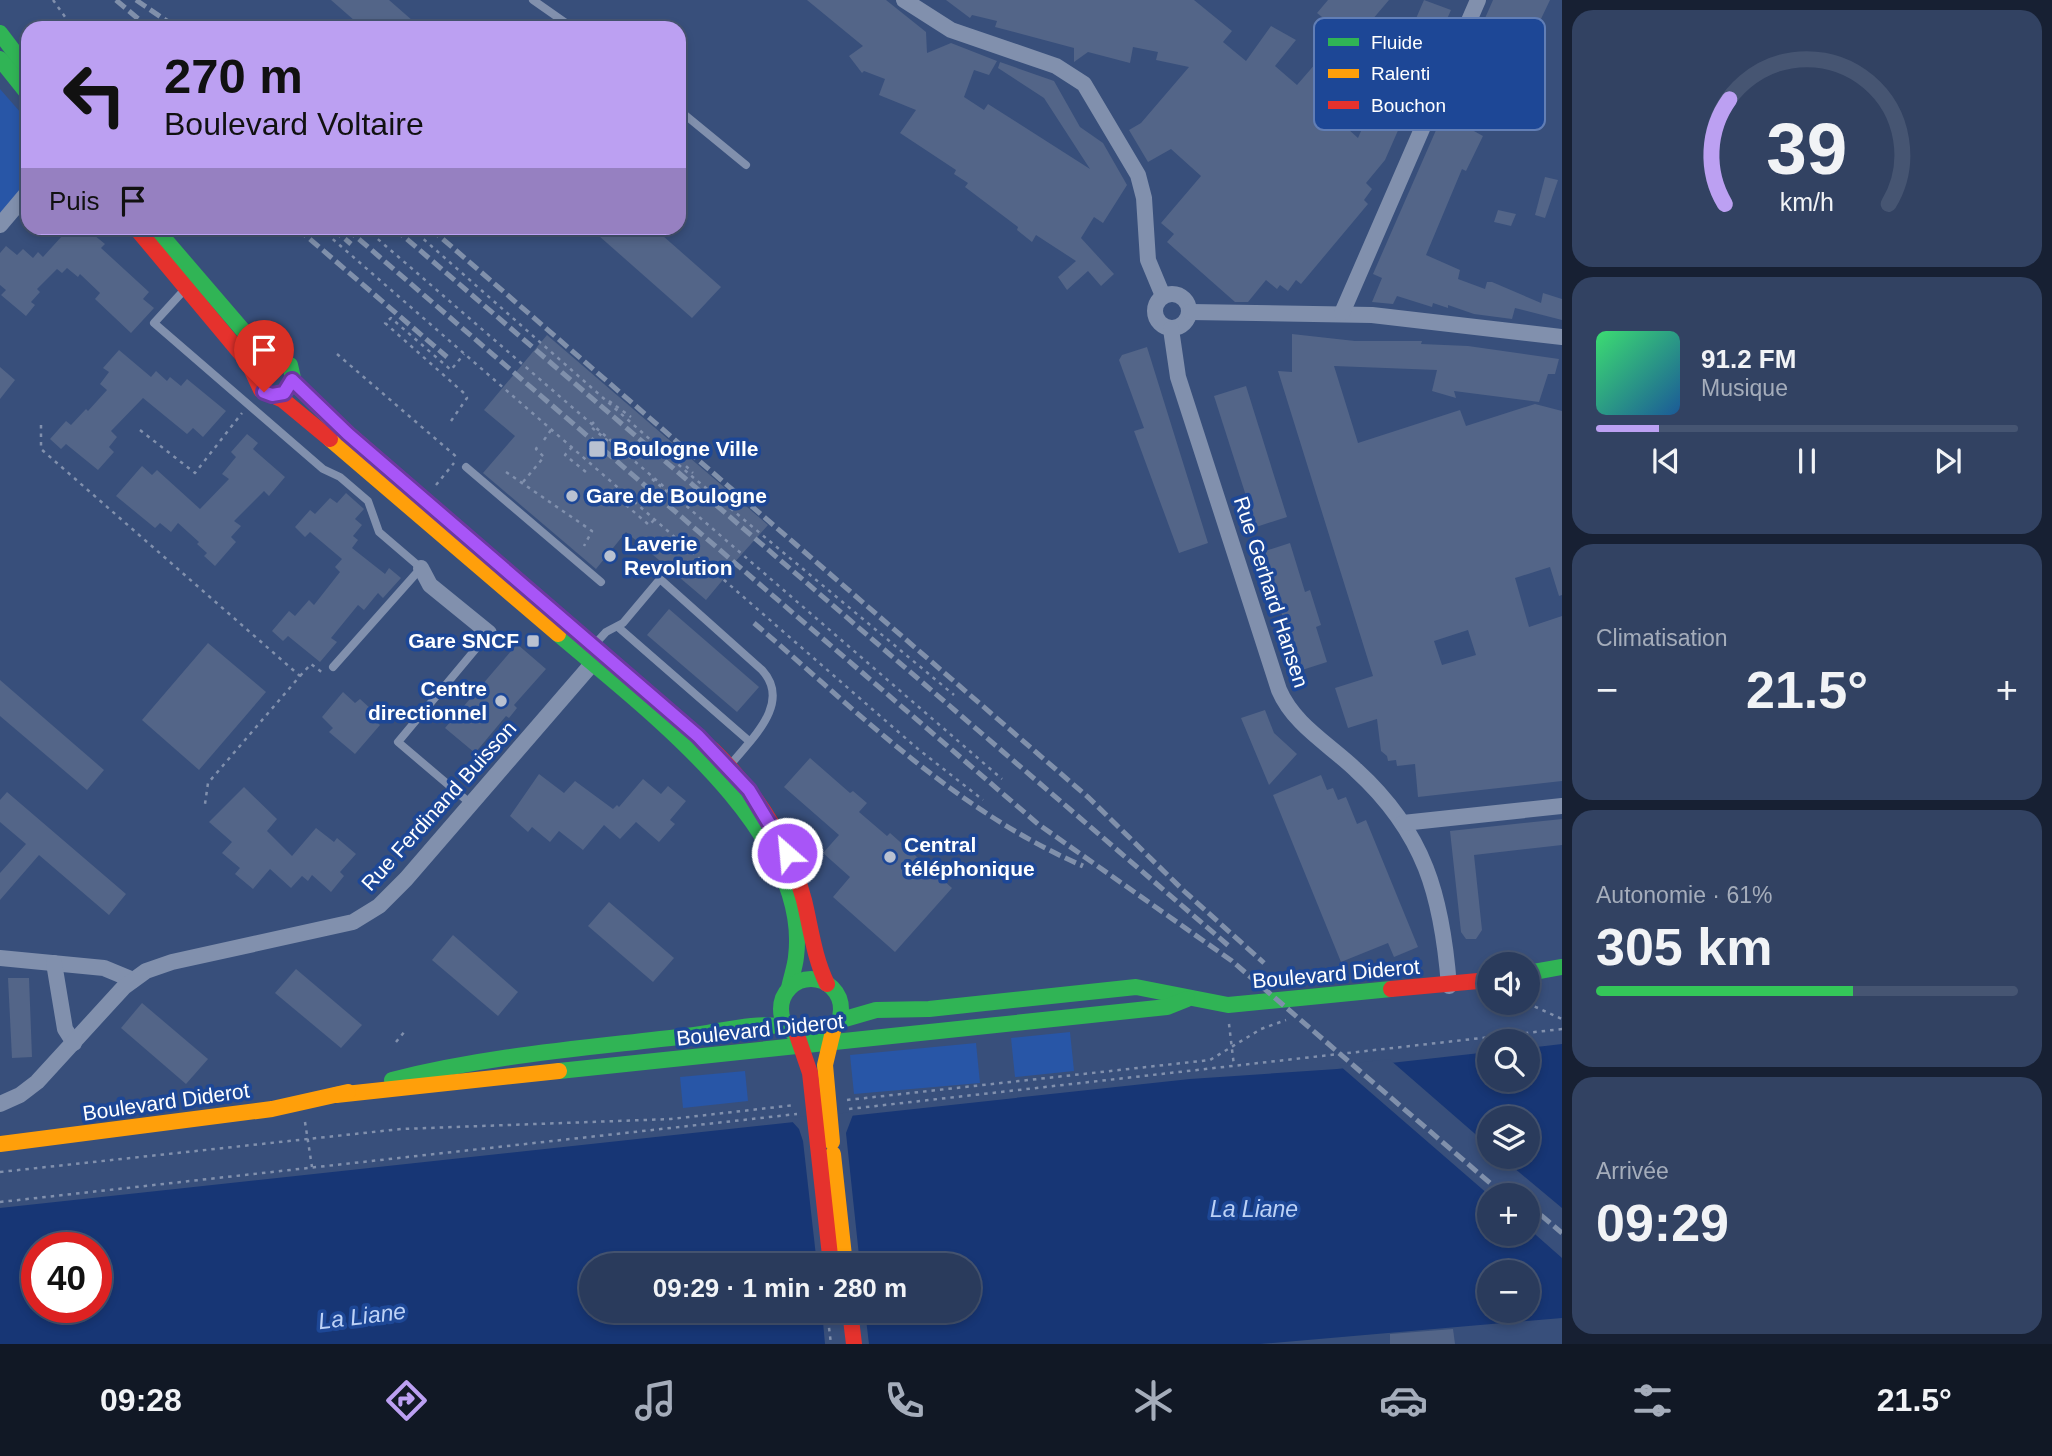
<!DOCTYPE html>
<html lang="fr">
<meta charset="utf-8">
<style>
:root{--surface:#2a3b5c;--page:#324262;--text:#f1f3f6;--muted:#a5adbb;--line:#465572;--accent:#bca0f2}
body{margin:0;font-family:Helvetica,sans-serif;background:var(--page);color:var(--text);height:100vh;display:flex;flex-direction:column;font-size:26px;white-space:nowrap}
*{box-sizing:border-box;margin:0}
p{font-size:23px;color:var(--muted)}
.icon{flex:none;width:38px;height:38px;fill:none;stroke:currentColor;stroke-width:2;stroke-linecap:round;stroke-linejoin:round}
.map{position:relative;flex:1;overflow:hidden}
.sheet{display:flex;flex-direction:column;gap:10px;padding:10px;background:#172033;width:490px}
.sheet>*{flex:none}
.hud{position:absolute;left:21px;top:21px;width:665px;height:214px;border-radius:21px;box-shadow:0 4px 10px #0003,0 0 0 2px var(--line);background:#bca0f2;color:#111;overflow:hidden}
.tools{position:absolute;left:1477px;top:952px;display:grid;gap:14px}
.tools a{display:grid;place-items:center;width:63px;height:63px;border-radius:50%;background:var(--surface);box-shadow:0 4px 10px #0003,0 0 0 2px var(--line);font-size:35px}
.speed{position:absolute;left:21px;top:1232px;display:flex;gap:14px;font-size:35px;font-weight:700;text-align:center}
.speed>*{display:grid;place-content:center;width:91px;height:91px;border-radius:50%;background:var(--surface);box-shadow:0 4px 10px #0003,0 0 0 2px var(--line);line-height:1}
.speed .limit{border:10px solid #d22;background:#fff;color:#111}
.pin{position:absolute;display:grid;place-items:center;width:60px;height:60px;color:#fff;margin:-72px -30px;border-radius:50% 50% 50% 0;rotate:-45deg;box-shadow:0 0 7px #0007}
.pin .icon{rotate:45deg}
.me{position:absolute;width:77px;margin:-38px;rotate:333deg;stroke-linejoin:round;filter:drop-shadow(0 0 5px #0008)}
.turn{display:flex;align-items:center;gap:24px;height:147px;padding:0 28px;font-size:32px}
.turn .icon{width:91px;height:91px;stroke-width:2.5}
.turn b{display:block;font-size:49px;line-height:60px}
.then{display:flex;align-items:center;height:66px;padding:0 28px;background:#0003;gap:14px;font-size:26px}
.big{font-size:52px;font-weight:700;line-height:1.1}
.sheet .widget{flex:1;display:flex;flex-direction:column;justify-content:center;gap:10px;min-width:0;padding:0 24px;border-radius:21px;background:var(--page)}
.sheet .dial{align-items:center;gap:0}
.dial svg{height:182px;overflow:visible;fill:none;stroke:var(--line);stroke-width:7;stroke-linecap:round;text-anchor:middle}
.dial text{fill:var(--text);stroke:none}
.song{display:flex;align-items:center;gap:21px}
.cover{width:84px;height:84px;border-radius:10px;background:linear-gradient(135deg,hsl(140 70% 55%),hsl(210 70% 35%))}
.played{height:7px;border-radius:4px;background:linear-gradient(90deg,var(--accent) 15%,var(--line) 15%)}
.keys{display:flex;justify-content:space-around;direction:ltr}
.heat{display:flex;justify-content:space-between;align-items:center;font-size:38px;direction:ltr}
.charge{height:10px;border-radius:5px;background:linear-gradient(90deg,#34c759 61%,var(--line) 0)}
.trip{position:absolute;left:579px;top:1253px;width:402px;height:70px;border-radius:35px;background:var(--surface);box-shadow:0 4px 10px #0003,0 0 0 2px var(--line);font-weight:700;line-height:70px;text-align:center}
.dock{display:flex;height:112px;justify-content:space-around;align-items:center;background:#111825;color:var(--muted)}
.dock .icon{width:49px;height:49px}
.dock .current{color:var(--accent)}
.dock b{font-size:32px;color:var(--text)}
main{display:flex;flex:1;min-height:0}
.map>svg:first-child{display:block}
.green{fill:#2856a7}
.water{fill:#173675;fill-rule:evenodd}
.pier{fill:#384f7b}
.building{fill:#536588;fill-rule:evenodd}
.lines{fill:none;stroke-linecap:round;stroke-linejoin:round}
.path{stroke:#8190ad;stroke-width:2.5;stroke-dasharray:3.5 5;stroke-linecap:butt}
.lane{stroke:#8190ad;stroke-width:8}
.street{stroke:#8190ad;stroke-width:16}
.fast{stroke:#30b455;stroke-width:16}
.slow{stroke:#ff9f0a;stroke-width:16}
.jam{stroke:#e5322d;stroke-width:16}
.rail{stroke:#8090ab;stroke-width:5;stroke-dasharray:12 5;stroke-linecap:butt}
.slow-bridge{stroke:#ff9f0a;stroke-width:16}
.jam-bridge{stroke:#e5322d;stroke-width:16}
.route-casing{stroke:#6d37a1;stroke-width:18}
.route{stroke:#a855f7;stroke-width:12}
.poi-dot{fill:#b9c1d1;stroke:#1d4796;stroke-width:2.5}
.labels{text-anchor:middle;stroke-width:7;stroke-linejoin:round;paint-order:stroke}
.poi-label{font-size:21px;font-weight:bold;fill:#fff;stroke:#1d4796;text-anchor:start}
.street-label{font-size:21px;fill:#fff;stroke:#1d4796}
.water-label{font-size:23px;font-style:italic;fill:#bdd2f6;stroke:#1d4796}
.key{fill:#1d4796;stroke:#617eb6;stroke-width:2}
.key-label{font-size:19px;fill:#fff}
</style>
<main>
<div class="map">
<svg width="1562" height="1344" viewBox="0 0 1562 1344">
<rect width="100%" height="100%" fill="#384f7b"/>
<!-- green -->
<g class="green">
<path d="M0,89L28,121V184L0,216Z"/>
<path d="M1070,1032L1074,1071L1015,1077L1011,1038Z"/>
<path d="M976,1043L980,1083L854,1094L850,1055Z"/>
<path d="M745,1071L748,1101L683,1108L680,1077Z"/>
</g>
<!-- water -->
<path class="water" d="M1562,1044V1318L1260,1344H0V1208L1190,1079L1337,1069L1489,1052V1080H1528V1048ZM1489,1118H1528V1157H1489ZM1489,1195H1528V1234H1489ZM37,1248H96V1307H37ZM592,1265H970V1311H592ZM1489,1272H1528V1311H1489Z"/>
<!-- pier -->
<g class="pier">
<path d="M1389,1059L1489,1146V1157H1501L1562,1208V1258L1528,1228V1195H1489L1339,1065Z"/>
<path d="M854,1112L846,1133L860,1265H817L803,1141L799,1129L789,1118Z"/>
<path d="M822,1311H865L869,1344H825Z"/>
</g>
<!-- building -->
<g class="building">
<path d="M331,0H389L421,28H363Z"/>
<path d="M807,0H886L926,32L927,53L951,43L997,61L989,75L974,70L964,97L984,110L988,104L1090,169L1044,98L998,68L1000,62L1054,81L1080,127L1103,143L1127,185L1103,223L1094,217L1081,238L1114,274L1101,286L1088,271L1067,290L1058,277L1076,261L1036,235L1032,242L1017,230L1018,227L965,187L968,183L954,174L956,170L900,133L916,110L879,95L885,79L864,71L862,73L849,56L863,46Z"/>
<path d="M946,0H1194L1232,31L1223,42L1246,61L1271,26L1296,40L1275,66L1297,85L1342,33L1317,13L1328,0H1389L1372,20L1374,25L1340,64L1357,79L1329,112L1358,138L1384,78L1385,90L1424,0L1451,10L1385,160L1366,183L1372,189L1364,200L1368,204L1301,284L1296,280L1288,291L1280,285L1277,289L1266,280L1248,302H1235L1167,242L1174,234L1161,223L1201,176L1171,149L1148,162L1129,130L1141,123L1189,67L1156,60L1158,52L1133,47L1130,63L1088,52L1074,62V48L995,27L997,21L972,15L970,18Z"/>
<path d="M1493,0H1550L1531,40L1516,34L1512,42L1472,130L1483,136L1466,171L1462,169L1426,255L1460,270L1458,279L1485,289L1487,282H1492L1541,303L1543,293L1562,299V320L1515,308L1512,319L1474,314L1448,305V308L1433,303L1432,307L1397,296L1393,304L1372,302L1382,278L1373,274Z"/>
<path d="M1545,177L1558,180L1545,218L1535,215Z"/>
<path d="M1498,210L1516,214L1511,226L1494,222Z"/>
<path d="M54,228H101L94,235L105,244L101,248L149,292L143,299L154,308L131,333L95,299L100,293L80,274L78,277L67,268L62,273L57,269L37,289L40,292L31,302L35,305L26,316L1,295L6,290L0,285V253L6,246L17,255L23,249L33,258L38,252L43,257L62,236Z"/>
<path d="M590,228H654L721,287L692,318Z"/>
<path d="M1292,334L1355,341H1422L1421,344L1468,346L1559,359L1555,374H1548L1539,402L1454,391L1456,398L1432,391L1437,370L1334,366L1358,443L1460,410L1466,426L1535,404L1562,411V595L1559,596L1550,567L1515,578L1529,627L1562,616V781L1418,797L1415,764L1397,766L1396,760L1388,761L1387,756L1381,751L1377,719L1348,728L1335,688L1373,676L1278,371L1292,372ZM1468,630L1476,655L1442,665L1434,641Z"/>
<path d="M547,335L768,525L724,574L726,576L706,600L626,532L596,569L483,473L515,436L484,410Z"/>
<path d="M1147,347L1208,543L1179,553L1134,431L1144,428L1119,360L1122,355Z"/>
<path d="M119,350L151,377L156,371L167,381L170,377L181,386L187,379L226,411L203,437L193,428L187,434L143,398L111,431L117,437L109,447L114,452L98,470L66,444L61,449L50,439L66,421L71,425L86,409L88,411L107,390L100,384L109,372L103,368Z"/>
<path d="M0,367L15,380L0,399Z"/>
<path d="M1246,386L1287,517L1256,527L1214,396Z"/>
<path d="M247,434L258,443L253,449L285,477L269,496L264,491L234,521L241,526L231,537L236,542L215,566L204,556L207,553L197,544L199,542L178,523L171,532L160,523L155,528L116,496L142,466L152,475L157,470L200,509L229,479L222,474L236,457L231,452Z"/>
<path d="M346,493L364,509L355,519L362,525L353,536L358,540L352,548L385,574L389,568L401,578L383,598L378,593L364,610L358,605L331,638L337,642L320,662L288,636L283,641L272,631L289,611L295,616L309,600L314,605L340,572L335,567L342,559L310,532L305,537L295,527L310,510L315,514L330,498L337,503Z"/>
<path d="M1290,543L1305,592L1310,590L1321,625L1316,627L1327,662L1302,670L1277,601L1280,600L1265,551Z"/>
<path d="M669,609L759,687L737,712L647,635Z"/>
<path d="M208,643L266,692L199,770L142,720Z"/>
<path d="M517,644L546,669L514,705L517,708L509,718L506,716L475,753L445,728Z"/>
<path d="M0,680L104,770L87,790L0,716Z"/>
<path d="M343,692L355,703L360,699L371,709L368,714L380,725L355,754L329,732L333,728L322,717Z"/>
<path d="M1265,710L1274,733L1297,754L1269,785L1241,718Z"/>
<path d="M810,758L850,793L853,791L867,803L859,812L887,836L890,833L952,888L895,952L833,897L850,877L823,853L839,835L784,787Z"/>
<path d="M539,774L564,793L575,781L613,809L617,805L619,807L643,779L661,794L668,786L686,801L670,820L675,824L659,842L636,822L620,839L604,825L583,850L559,831L550,842L532,827L528,832L510,816Z"/>
<path d="M1321,775L1327,790L1333,788L1338,800L1346,797L1357,824L1366,820L1418,947L1394,957L1388,943L1341,962L1273,795Z"/>
<path d="M244,787L277,819L267,831L292,856L316,828L334,842L337,838L356,854L340,872L344,876L331,892L312,875L308,881L302,876L291,888L270,869L253,889L235,874L240,868L222,853L232,842L209,822Z"/>
<path d="M7,792L126,894L109,915L39,855L0,900V873L26,844L0,822V800Z"/>
<path d="M1562,819V845L1474,855L1482,930L1476,939H1466L1461,932L1450,831Z"/>
<path d="M609,902L674,958L653,982L588,926Z"/>
<path d="M453,935L518,992L498,1016L432,960Z"/>
<path d="M296,969L362,1025L341,1048L275,993Z"/>
<path d="M8,978H29L32,1057L12,1058Z"/>
<path d="M142,1003L208,1059L186,1084L121,1028Z"/>
<path d="M1453,1329L1455,1344H1390V1334Z"/>
</g>
<g class="lines">
<!-- path -->
<g class="path">
<path d="M53,0L73,28"/>
<path d="M320,228L918,749L983,800"/>
<path d="M365,228L1002,779"/>
<path d="M411,228L688,473L954,695"/>
<path d="M337,354L459,459"/>
<path d="M609,401L631,417"/>
<path d="M451,421L467,398L465,394L385,323L391,318L451,370L464,354"/>
<path d="M594,422L590,426L609,442"/>
<path d="M41,425V449L300,676L208,783L205,804"/>
<path d="M140,430L195,473L242,413"/>
<path d="M544,440L551,430"/>
<path d="M572,447L565,455L586,472"/>
<path d="M674,454L693,473"/>
<path d="M506,472L592,531L584,546"/>
<path d="M652,479L672,496L674,492"/>
<path d="M523,482L544,457L536,449L538,446"/>
<path d="M436,485L454,463"/>
<path d="M626,505L649,525L655,519"/>
<path d="M300,676L311,664L323,673"/>
<path d="M1527,1003L1562,1019"/>
<path d="M1229,1024L1234,1066"/>
<path d="M396,1042L405,1031"/>
<path d="M847,1100L1210,1060L1261,1029L1286,1020"/>
<path d="M849,1109L1562,1029"/>
<path d="M305,1122L312,1167"/>
<path d="M0,1172L401,1129L671,1119L795,1105"/>
<path d="M0,1202L797,1114"/>
<path d="M827,1311L831,1344"/>
</g>
<!-- lane -->
<g class="lane">
<path d="M533,0L573,28"/>
<path d="M679,110L746,165"/>
<path d="M186,288L154,323L323,469L340,477L368,501L379,532L421,568L333,667"/>
<path d="M466,467L601,582"/>
<path d="M618,627L749,741"/>
<path d="M595,644L606,632L623,623L660,579L762,670C792,703 752,738 731,764"/>
<path d="M471,804L398,742L489,633"/>
</g>
<!-- street -->
<g class="street">
<path d="M904,0L951,30L1056,66L1084,84L1138,175L1144,198L1148,260L1163,296"/>
<path d="M0,225L28,192"/>
<circle cx="1172" cy="311" r="17"/>
<path d="M1190,312L1372,315L1562,337"/>
<path d="M1342,313L1478,0"/>
<path d="M1171,329L1178,377L1279,690C1294,725 1329,744 1356,770C1425,833 1442,896 1449,986"/>
<path d="M421,568L430,585L489,633"/>
<path d="M1403,823L1562,806"/>
<path d="M0,958L104,968L133,980"/>
<path d="M54,963L65,1029L74,1043"/>
<path d="M0,1104L20,1095L37,1082L124,987L146,971L172,962L353,922L379,906L406,879L598,657"/>
</g>
<!-- fast -->
<g class="fast">
<path d="M0,33L28,70"/>
<path d="M0,59L28,94"/>
<path d="M155,228L253,342L268,355L290,365L293,378L286,391"/>
<path d="M558,634C642,706 812,831 796,957C795,967 791,978 789,988"/>
<path d="M1528,973L1562,967"/>
<circle cx="811" cy="1009" r="30"/>
<path d="M838,1021L876,1010L929,1009L1136,987L1228,1005L1391,989"/>
<path d="M559,1071L1167,1007L1187,999"/>
<path d="M392,1080C489,1055 588,1048 687,1036C721,1032 752,1021 787,1027"/>
</g>
<!-- slow -->
<g class="slow">
<path d="M292,380L328,416L608,659"/>
<path d="M330,439L558,634"/>
<path d="M336,1095L559,1071"/>
<path d="M0,1144L272,1109L348,1092"/>
<path d="M833,1154L845,1265"/>
</g>
<!-- jam -->
<g class="jam">
<path d="M136,228L248,362L261,390L283,400L330,439"/>
<path d="M712,749C755,791 788,841 804,900C811,929 814,957 827,984"/>
<path d="M1391,989L1489,980"/>
<path d="M850,1311L854,1344"/>
</g>
<!-- rail -->
<g class="rail">
<path d="M116,0L149,28"/>
<path d="M136,0L177,28"/>
<path d="M297,228L447,357"/>
<path d="M332,228L351,244"/>
<path d="M346,228L1038,824L1232,961L1504,1195"/>
<path d="M394,228L1230,947"/>
<path d="M430,228L1089,798L1184,891L1264,963"/>
<path d="M754,623C858,712 956,811 1083,866"/>
<path d="M1528,1204L1562,1233"/>
</g>
<!-- slow-bridge -->
<path class="slow-bridge" d="M832,1142L825,1065L834,1027"/>
<!-- jam-bridge -->
<path class="jam-bridge" d="M797,1035L810,1073L831,1265"/>
</g>
<g class="lines">
<defs>
<path id="route" d="M264,392L272,395L284,393L292,380L348,434L698,736L749,790L787,853"/>
</defs>
<!-- route casing -->
<use href="#route" class="route-casing"/>
<!-- route -->
<use href="#route" class="route"/>
</g>
<!-- markers -->
<g class="poi-dot">
<rect x="588" y="440" width="18" height="18" rx="3.5"/>
<circle cx="572" cy="496" r="7"/>
<circle cx="610" cy="556" r="7"/>
<rect x="526" y="634" width="14" height="14" rx="3.5"/>
<circle cx="501" cy="701" r="7"/>
<circle cx="890" cy="857" r="7"/>
</g>
<g class="labels">
<!-- poi labels -->
<g class="poi-label">
<text x="613" y="456">Boulogne Ville</text>
<text x="586" y="503">Gare de Boulogne</text>
<text x="624" y="551">Laverie<tspan x="624" dy="24">Revolution</tspan></text>
<text x="519" y="648" text-anchor="end">Gare SNCF</text>
<text x="487" y="696" text-anchor="end">Centre<tspan x="487" dy="24">directionnel</tspan></text>
<text x="904" y="852">Central<tspan x="904" dy="24">téléphonique</tspan></text>
</g>
<!-- street labels -->
<g class="street-label">
<text transform="translate(1271 592) rotate(72)" y="7">Rue Gerhard Hansen</text>
<text transform="translate(439 806) rotate(-48)" y="7">Rue Ferdinand Buisson</text>
<text transform="translate(1336 974) rotate(-5)" y="7">Boulevard Diderot</text>
<text transform="translate(760 1030) rotate(-6)" y="7">Boulevard Diderot</text>
<text transform="translate(166 1102) rotate(-8)" y="7">Boulevard Diderot</text>
</g>
<!-- water labels -->
<g class="water-label">
<text x="1254" y="1217">La Liane</text>
<text transform="translate(362 1316) rotate(-7)" y="8">La Liane</text>
</g>
</g>
<!-- legend -->
<rect x="1314" y="18" width="231" height="112" rx="10" class="key"/>
<rect x="1328" y="38" width="31" height="8" fill="#30b455"/>
<rect x="1328" y="69" width="31" height="9" fill="#ff9f0a"/>
<rect x="1328" y="101" width="31" height="8" fill="#e5322d"/>
<g class="key-label">
<text x="1371" y="49">Fluide</text>
<text x="1371" y="80">Ralenti</text>
<text x="1371" y="112">Bouchon</text>
</g>
</svg>
<div class="tools">
<a><svg class="icon" aria-label="sound" viewBox="0 0 24 24"><path d="M4 9h4l5-4v14l-5-4H4zM17 9q2 3 0 6"/></svg></a>
<a><svg class="icon" aria-label="search" viewBox="0 0 24 24"><circle cx="10" cy="10" r="6"/><path d="M15 15l6 6"/></svg></a>
<a><svg class="icon" aria-label="layers" viewBox="0 0 24 24"><path d="M12 4l9 5-9 5-9-5zM3 14l9 5 9-5"/></svg></a>
<a>+</a>
<a>−</a>
</div>
<div class="speed"><div class="limit">40</div></div>
<div class="pin" style="left:264px;top:392px;background:#d93025"><svg class="icon" aria-label="arrive" viewBox="0 0 24 24"><path d="M6 21V4h12l-3 4 3 4H6"/></svg></div>
<svg class="me" style="left:787px;top:853px" viewBox="-20 -20 40 40"><circle r="17" fill="#a855f7" stroke="#fff" stroke-width="3"/><path d="M0-11L8 9 0 5-8 9z" fill="#fff"/></svg>
<div class="trip">09:29 · 1 min · 280 m</div>
<div class="hud">
<div class="turn"><svg class="icon" aria-label="left" viewBox="0 0 24 24"><path d="M17 20v-9H6M10 6l-5 5 5 5"/></svg><div><b>270 m</b>Boulevard Voltaire</div></div>
<div class="then">Puis<svg class="icon" aria-label="arrive" viewBox="0 0 24 24"><path d="M6 21V4h12l-3 4 3 4H6"/></svg></div>
</div>
</div>
<section class="sheet">
<div class="widget dial"><svg viewBox="0 0 100 80">
<path d="M14 69A42 42 0 1 1 86 69"/>
<path d="M14 69A42 42 0 0 1 16 23" stroke="#bca0f2"/>
<text x="50" y="56" font-size="32" font-weight="700">39</text>
<text x="50" y="72" font-size="11">km/h</text>
</svg></div>
<div class="widget">
<div class="song"><i class="cover"></i><div><b>91.2 FM</b><p>Musique</p></div></div>
<div class="played"></div>
<div class="keys"><svg class="icon" aria-label="previous" viewBox="0 0 24 24"><path d="M18 5L8 12l10 7zM5 5v14"/></svg><svg class="icon" aria-label="pause" viewBox="0 0 24 24"><path d="M8 5v14M16 5v14"/></svg><svg class="icon" aria-label="next" viewBox="0 0 24 24"><path d="M6 5l10 7-10 7zM19 5v14"/></svg></div>
</div>
<div class="widget"><p>Climatisation</p>
<div class="heat"><a>−</a><b class="big">21.5°</b><a>+</a></div>
</div>
<div class="widget"><p>Autonomie · 61%</p><b class="big">305 km</b><div class="charge"></div></div>
<div class="widget"><p>Arrivée</p><b class="big">09:29</b></div>
</section>
</main>
<nav class="dock">
<b>09:28</b>
<svg class="icon current" aria-label="directions" viewBox="0 0 24 24"><path d="M12 3l9 9-9 9-9-9zM9 14v-3h6M13 9l2 2-2 2"/></svg>
<svg class="icon" aria-label="music" viewBox="0 0 24 24"><path d="M9 18V5l10-2v13"/><circle cx="6" cy="18" r="3"/><circle cx="16" cy="16" r="3"/></svg>
<svg class="icon" aria-label="phone" viewBox="0 0 24 24"><path d="M5 4h4l2 5-3 2q2 4 5 5l2-3 5 2v4C11 20 4 13 5 4z"/></svg>
<svg class="icon" aria-label="climate" viewBox="0 0 24 24"><path d="M12 3v18M4 7l16 10M4 17L20 7"/></svg>
<svg class="icon" aria-label="car" viewBox="0 0 24 24"><path d="M5 17H2v-5l4-1 3-4h7l3 4 3 1v5h-3M9 17h6M6 11h13"/><circle cx="7" cy="17" r="2"/><circle cx="17" cy="17" r="2"/></svg>
<svg class="icon" aria-label="filters" viewBox="0 0 24 24"><path d="M4 7h16M4 17h16"/><circle cx="9" cy="7" r="2"/><circle cx="15" cy="17" r="2"/></svg>
<b>21.5°</b>
</nav>
